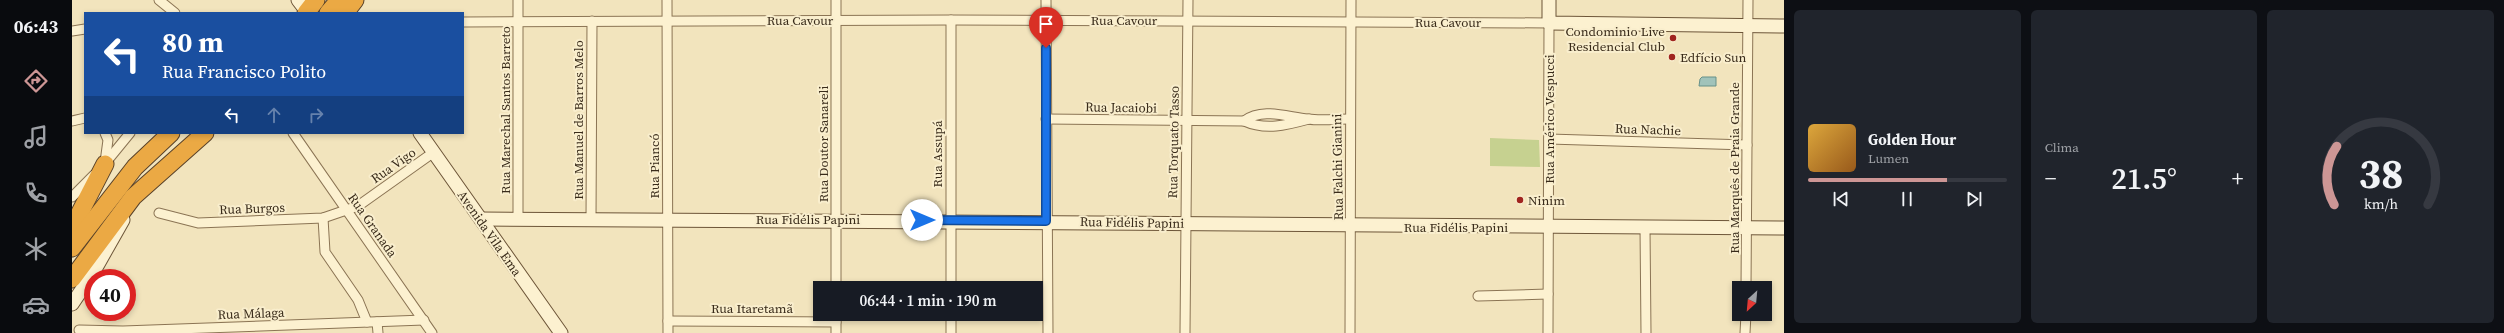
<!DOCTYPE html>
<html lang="pt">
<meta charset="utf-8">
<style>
:root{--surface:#171b24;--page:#20242c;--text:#f1f3f6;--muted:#9ea1a6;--line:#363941;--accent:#cd9695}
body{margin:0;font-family:"Source Serif 4",serif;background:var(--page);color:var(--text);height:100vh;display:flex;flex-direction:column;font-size:15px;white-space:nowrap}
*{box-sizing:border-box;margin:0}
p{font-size:13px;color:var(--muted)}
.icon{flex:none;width:22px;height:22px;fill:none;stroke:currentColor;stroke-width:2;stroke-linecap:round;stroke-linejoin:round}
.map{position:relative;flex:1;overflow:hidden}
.side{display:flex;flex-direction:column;gap:10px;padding:10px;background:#0d0f14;width:720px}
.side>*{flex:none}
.top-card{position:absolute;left:12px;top:12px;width:380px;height:122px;border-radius:0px;box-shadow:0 2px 6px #0003;background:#1a4fa0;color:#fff;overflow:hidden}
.needle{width:26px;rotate:206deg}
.controls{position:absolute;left:1660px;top:281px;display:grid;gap:8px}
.controls a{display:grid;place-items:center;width:40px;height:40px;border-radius:0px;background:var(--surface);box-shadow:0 2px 6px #0003;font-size:20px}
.speed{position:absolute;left:12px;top:269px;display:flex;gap:8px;font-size:20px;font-weight:700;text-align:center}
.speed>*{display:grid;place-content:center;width:52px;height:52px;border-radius:50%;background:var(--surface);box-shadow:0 2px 6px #0003;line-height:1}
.speed .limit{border:6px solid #d22;background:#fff;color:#111}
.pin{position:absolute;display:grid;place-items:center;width:34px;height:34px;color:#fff;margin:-41px -17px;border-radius:50% 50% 50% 0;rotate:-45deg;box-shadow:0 0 4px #0007}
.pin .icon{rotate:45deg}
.me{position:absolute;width:44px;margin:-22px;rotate:90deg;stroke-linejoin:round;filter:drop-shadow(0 0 3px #0008)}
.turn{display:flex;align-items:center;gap:14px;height:84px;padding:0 12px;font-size:18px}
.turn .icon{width:52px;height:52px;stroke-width:2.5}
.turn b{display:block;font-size:28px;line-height:34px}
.lanes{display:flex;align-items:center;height:38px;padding:0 12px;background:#0003;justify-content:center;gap:20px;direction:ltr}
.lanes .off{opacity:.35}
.big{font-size:30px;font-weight:600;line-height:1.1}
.side .widget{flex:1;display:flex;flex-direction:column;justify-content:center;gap:6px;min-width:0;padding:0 14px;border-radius:6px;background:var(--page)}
.side .dial{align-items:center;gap:0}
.dial svg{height:104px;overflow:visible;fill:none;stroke:var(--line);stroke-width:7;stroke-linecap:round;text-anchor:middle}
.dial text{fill:var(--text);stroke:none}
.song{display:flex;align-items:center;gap:12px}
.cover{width:48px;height:48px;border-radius:6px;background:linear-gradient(135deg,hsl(40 70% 55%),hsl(30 70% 35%))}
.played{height:4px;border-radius:2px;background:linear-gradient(90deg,var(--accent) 70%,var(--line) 70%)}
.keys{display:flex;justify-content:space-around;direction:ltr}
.heat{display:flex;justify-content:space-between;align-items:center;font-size:22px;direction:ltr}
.side .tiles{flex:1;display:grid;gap:10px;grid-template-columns:repeat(3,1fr)}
.trip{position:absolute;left:741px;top:281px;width:230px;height:40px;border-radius:0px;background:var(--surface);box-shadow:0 2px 6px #0003;font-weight:600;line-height:40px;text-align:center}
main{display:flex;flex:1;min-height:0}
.dock{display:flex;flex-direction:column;width:72px;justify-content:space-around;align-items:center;background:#090b0e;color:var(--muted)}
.dock .icon{width:28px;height:28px}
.dock .selected{color:var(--accent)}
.dock b{font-size:18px;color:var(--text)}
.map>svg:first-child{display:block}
.green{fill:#c6d190}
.water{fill:#a1c3ba;stroke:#679189}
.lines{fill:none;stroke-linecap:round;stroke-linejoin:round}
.street-casing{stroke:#8b7454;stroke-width:11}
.secondary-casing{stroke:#6d5538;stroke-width:15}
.highway-casing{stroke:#584129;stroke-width:19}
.street{stroke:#fcf1d0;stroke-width:9}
.secondary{stroke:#fcf1d0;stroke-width:13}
.highway{stroke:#eba944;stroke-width:17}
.route-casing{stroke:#114b97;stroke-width:10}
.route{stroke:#1a73e8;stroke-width:7}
.poi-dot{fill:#a0241f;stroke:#f9eecd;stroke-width:1.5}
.labels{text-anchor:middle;stroke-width:4;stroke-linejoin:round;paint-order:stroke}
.street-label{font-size:13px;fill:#392b1a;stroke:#f9eecd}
.poi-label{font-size:13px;fill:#392b1a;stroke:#f9eecd;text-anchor:start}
</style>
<main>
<nav class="dock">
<b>06:43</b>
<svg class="icon selected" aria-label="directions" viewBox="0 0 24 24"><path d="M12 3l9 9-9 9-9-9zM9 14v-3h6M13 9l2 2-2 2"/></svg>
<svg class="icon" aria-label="music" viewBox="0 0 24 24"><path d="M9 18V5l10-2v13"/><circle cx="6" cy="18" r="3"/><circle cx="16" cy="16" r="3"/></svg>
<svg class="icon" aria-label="phone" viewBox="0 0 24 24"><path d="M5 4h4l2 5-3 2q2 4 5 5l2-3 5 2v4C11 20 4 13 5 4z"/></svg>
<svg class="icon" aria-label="climate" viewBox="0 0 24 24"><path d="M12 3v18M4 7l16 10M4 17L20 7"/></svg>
<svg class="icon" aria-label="car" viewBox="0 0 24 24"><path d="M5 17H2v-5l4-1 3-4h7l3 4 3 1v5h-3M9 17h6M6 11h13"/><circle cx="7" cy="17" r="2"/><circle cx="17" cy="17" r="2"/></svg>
</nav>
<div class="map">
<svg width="1712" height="333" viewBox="0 0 1712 333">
<rect width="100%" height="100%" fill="#f2e4bd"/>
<!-- green -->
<path class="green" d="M1418,138L1467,140L1468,167L1418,166Z"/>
<!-- water -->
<path class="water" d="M1630,77H1644V86H1627L1628,79Z"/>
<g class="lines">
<defs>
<g id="street">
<path d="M87,0L103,13"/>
<path d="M446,0V219"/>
<path d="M595,0L596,333"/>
<path d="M974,0L976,333"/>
<path d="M879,20V288"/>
<path d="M391,22L879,20L1477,23L1476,333"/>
<path d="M0,31L13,29"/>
<path d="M974,119L1172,121C1194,131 1215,125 1237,119"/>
<path d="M0,121L13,118"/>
<path d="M1172,121C1190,107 1215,117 1236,119C1249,121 1264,119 1277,119"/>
<path d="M33,133L36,140L33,162"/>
<path d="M221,133L360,333"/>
<path d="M1477,139L1675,145"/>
<path d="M31,166L58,133"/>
<path d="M0,197L22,175"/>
<path d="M87,213L126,223L251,218L286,206L362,152"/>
<path d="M251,218L253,252L286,300L295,322"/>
<path d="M519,220L520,21"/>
<path d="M1573,228L1574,333"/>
<path d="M764,288V0"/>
<path d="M1674,288L1676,0"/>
<path d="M1406,296L1476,294"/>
<path d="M764,314V333"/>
<path d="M879,314V333"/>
<path d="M596,321L764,322"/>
<path d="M305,322L306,333"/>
<path d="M7,330L51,331L352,320"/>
<path d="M1113,333L1116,0"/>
<path d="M1278,333L1279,0"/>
<path d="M1673,333L1674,314"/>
</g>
<g id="secondary">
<path d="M226,0L236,13"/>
<path d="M1477,0V23L1712,26"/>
<path d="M348,133L489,333"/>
<path d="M409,219C843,219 1278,227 1712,228"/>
<path d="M0,304L21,273L51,220"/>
</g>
<g id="highway">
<path d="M234,13L244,0"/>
<path d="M256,13L267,0"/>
<path d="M273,13L283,0"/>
<path d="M0,228L33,164"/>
<path d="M0,248L63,167L99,133"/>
<path d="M0,279L61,197L133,133"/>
</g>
</defs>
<!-- street casing -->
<use href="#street" class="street-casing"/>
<!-- secondary casing -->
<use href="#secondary" class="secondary-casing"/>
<!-- highway casing -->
<use href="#highway" class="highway-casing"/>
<!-- street -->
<use href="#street" class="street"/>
<!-- secondary -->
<use href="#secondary" class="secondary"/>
<!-- highway -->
<use href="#highway" class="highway"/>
</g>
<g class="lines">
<defs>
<path id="route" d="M850,220L974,221V48"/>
</defs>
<!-- route casing -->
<use href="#route" class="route-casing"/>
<!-- route -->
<use href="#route" class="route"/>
</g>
<!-- markers -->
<g class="poi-dot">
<circle cx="1601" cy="38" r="4"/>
<circle cx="1600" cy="57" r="4"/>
<circle cx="1448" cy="200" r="4"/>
</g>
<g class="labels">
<!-- street labels -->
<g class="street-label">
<text x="728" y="25">Rua Cavour</text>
<text x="1052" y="25">Rua Cavour</text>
<text x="1376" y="27">Rua Cavour</text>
<text transform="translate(1049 107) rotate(1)" y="5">Rua Jacaiobi</text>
<text transform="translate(433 110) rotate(-90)" y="5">Rua Marechal Santos Barreto</text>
<text transform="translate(1477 119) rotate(-90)" y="5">Rua Américo Vespucci</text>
<text transform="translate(506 120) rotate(-90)" y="5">Rua Manuel de Barros Melo</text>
<text transform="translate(1576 129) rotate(2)" y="5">Rua Nachie</text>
<text transform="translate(1101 142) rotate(-89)" y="5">Rua Torquato Tasso</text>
<text transform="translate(751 144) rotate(-90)" y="5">Rua Doutor Sanareli</text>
<text transform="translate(865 154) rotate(-90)" y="5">Rua Assupá</text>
<text transform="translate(321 165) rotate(-35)" y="5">Rua Vigo</text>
<text transform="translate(582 166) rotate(-90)" y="5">Rua Piancó</text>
<text transform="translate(1265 167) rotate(-91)" y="5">Rua Falchi Gianini</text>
<text transform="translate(1662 168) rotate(-90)" y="5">Rua Marquês de Praia Grande</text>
<text transform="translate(180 208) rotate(-2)" y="5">Rua Burgos</text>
<text x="736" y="224">Rua Fidélis Papini</text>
<text transform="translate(1060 222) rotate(1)" y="5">Rua Fidélis Papini</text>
<text transform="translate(301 225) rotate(55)" y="5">Rua Granada</text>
<text x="1384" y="232">Rua Fidélis Papini</text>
<text transform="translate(418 233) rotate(55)" y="5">Avenida Vila Ema</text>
<text x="680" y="313">Rua Itaretamã</text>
<text transform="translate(179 313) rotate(-2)" y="5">Rua Málaga</text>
</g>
<!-- poi labels -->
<g class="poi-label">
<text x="1593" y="36" text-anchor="end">Condominio Live<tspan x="1593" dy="15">Residencial Club</tspan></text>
<text x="1608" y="62">Edfício Sun</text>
<text x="1456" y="205">Ninim</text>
</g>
</g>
</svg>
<div class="controls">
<a><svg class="needle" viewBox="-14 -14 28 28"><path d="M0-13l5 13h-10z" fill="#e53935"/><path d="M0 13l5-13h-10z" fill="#9ea1a6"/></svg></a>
</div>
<div class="speed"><div class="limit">40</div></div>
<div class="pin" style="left:974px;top:48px;background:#d93025"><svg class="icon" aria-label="arrive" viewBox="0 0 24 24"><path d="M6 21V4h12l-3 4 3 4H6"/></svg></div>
<svg class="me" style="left:850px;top:220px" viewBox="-20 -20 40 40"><circle r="19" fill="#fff"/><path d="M0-13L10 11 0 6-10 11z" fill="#1a73e8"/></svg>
<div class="trip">06:44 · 1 min · 190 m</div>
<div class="top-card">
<div class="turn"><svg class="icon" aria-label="left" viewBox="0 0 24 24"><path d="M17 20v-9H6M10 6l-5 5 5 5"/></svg><div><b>80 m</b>Rua Francisco Polito</div></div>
<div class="lanes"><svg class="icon" aria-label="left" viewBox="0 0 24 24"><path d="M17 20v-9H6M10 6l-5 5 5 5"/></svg><svg class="icon off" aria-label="ahead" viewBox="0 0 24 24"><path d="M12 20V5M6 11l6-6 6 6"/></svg><svg class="icon off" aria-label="right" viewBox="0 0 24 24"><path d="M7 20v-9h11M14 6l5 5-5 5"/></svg></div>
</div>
</div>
<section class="side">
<div class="tiles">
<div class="widget">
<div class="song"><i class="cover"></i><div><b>Golden Hour</b><p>Lumen</p></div></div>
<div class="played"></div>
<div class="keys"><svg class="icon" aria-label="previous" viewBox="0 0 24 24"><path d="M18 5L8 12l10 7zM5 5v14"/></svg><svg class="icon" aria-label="pause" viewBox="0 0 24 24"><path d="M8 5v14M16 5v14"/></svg><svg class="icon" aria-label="next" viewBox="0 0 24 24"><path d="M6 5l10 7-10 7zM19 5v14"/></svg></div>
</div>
<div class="widget"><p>Clima</p>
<div class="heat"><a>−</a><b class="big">21.5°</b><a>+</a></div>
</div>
<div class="widget dial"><svg viewBox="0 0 100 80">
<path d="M14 69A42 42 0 1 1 86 69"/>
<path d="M14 69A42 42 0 0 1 16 24" stroke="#cd9695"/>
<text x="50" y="56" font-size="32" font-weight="700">38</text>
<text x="50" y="72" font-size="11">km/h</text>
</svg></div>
</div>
</section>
</main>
